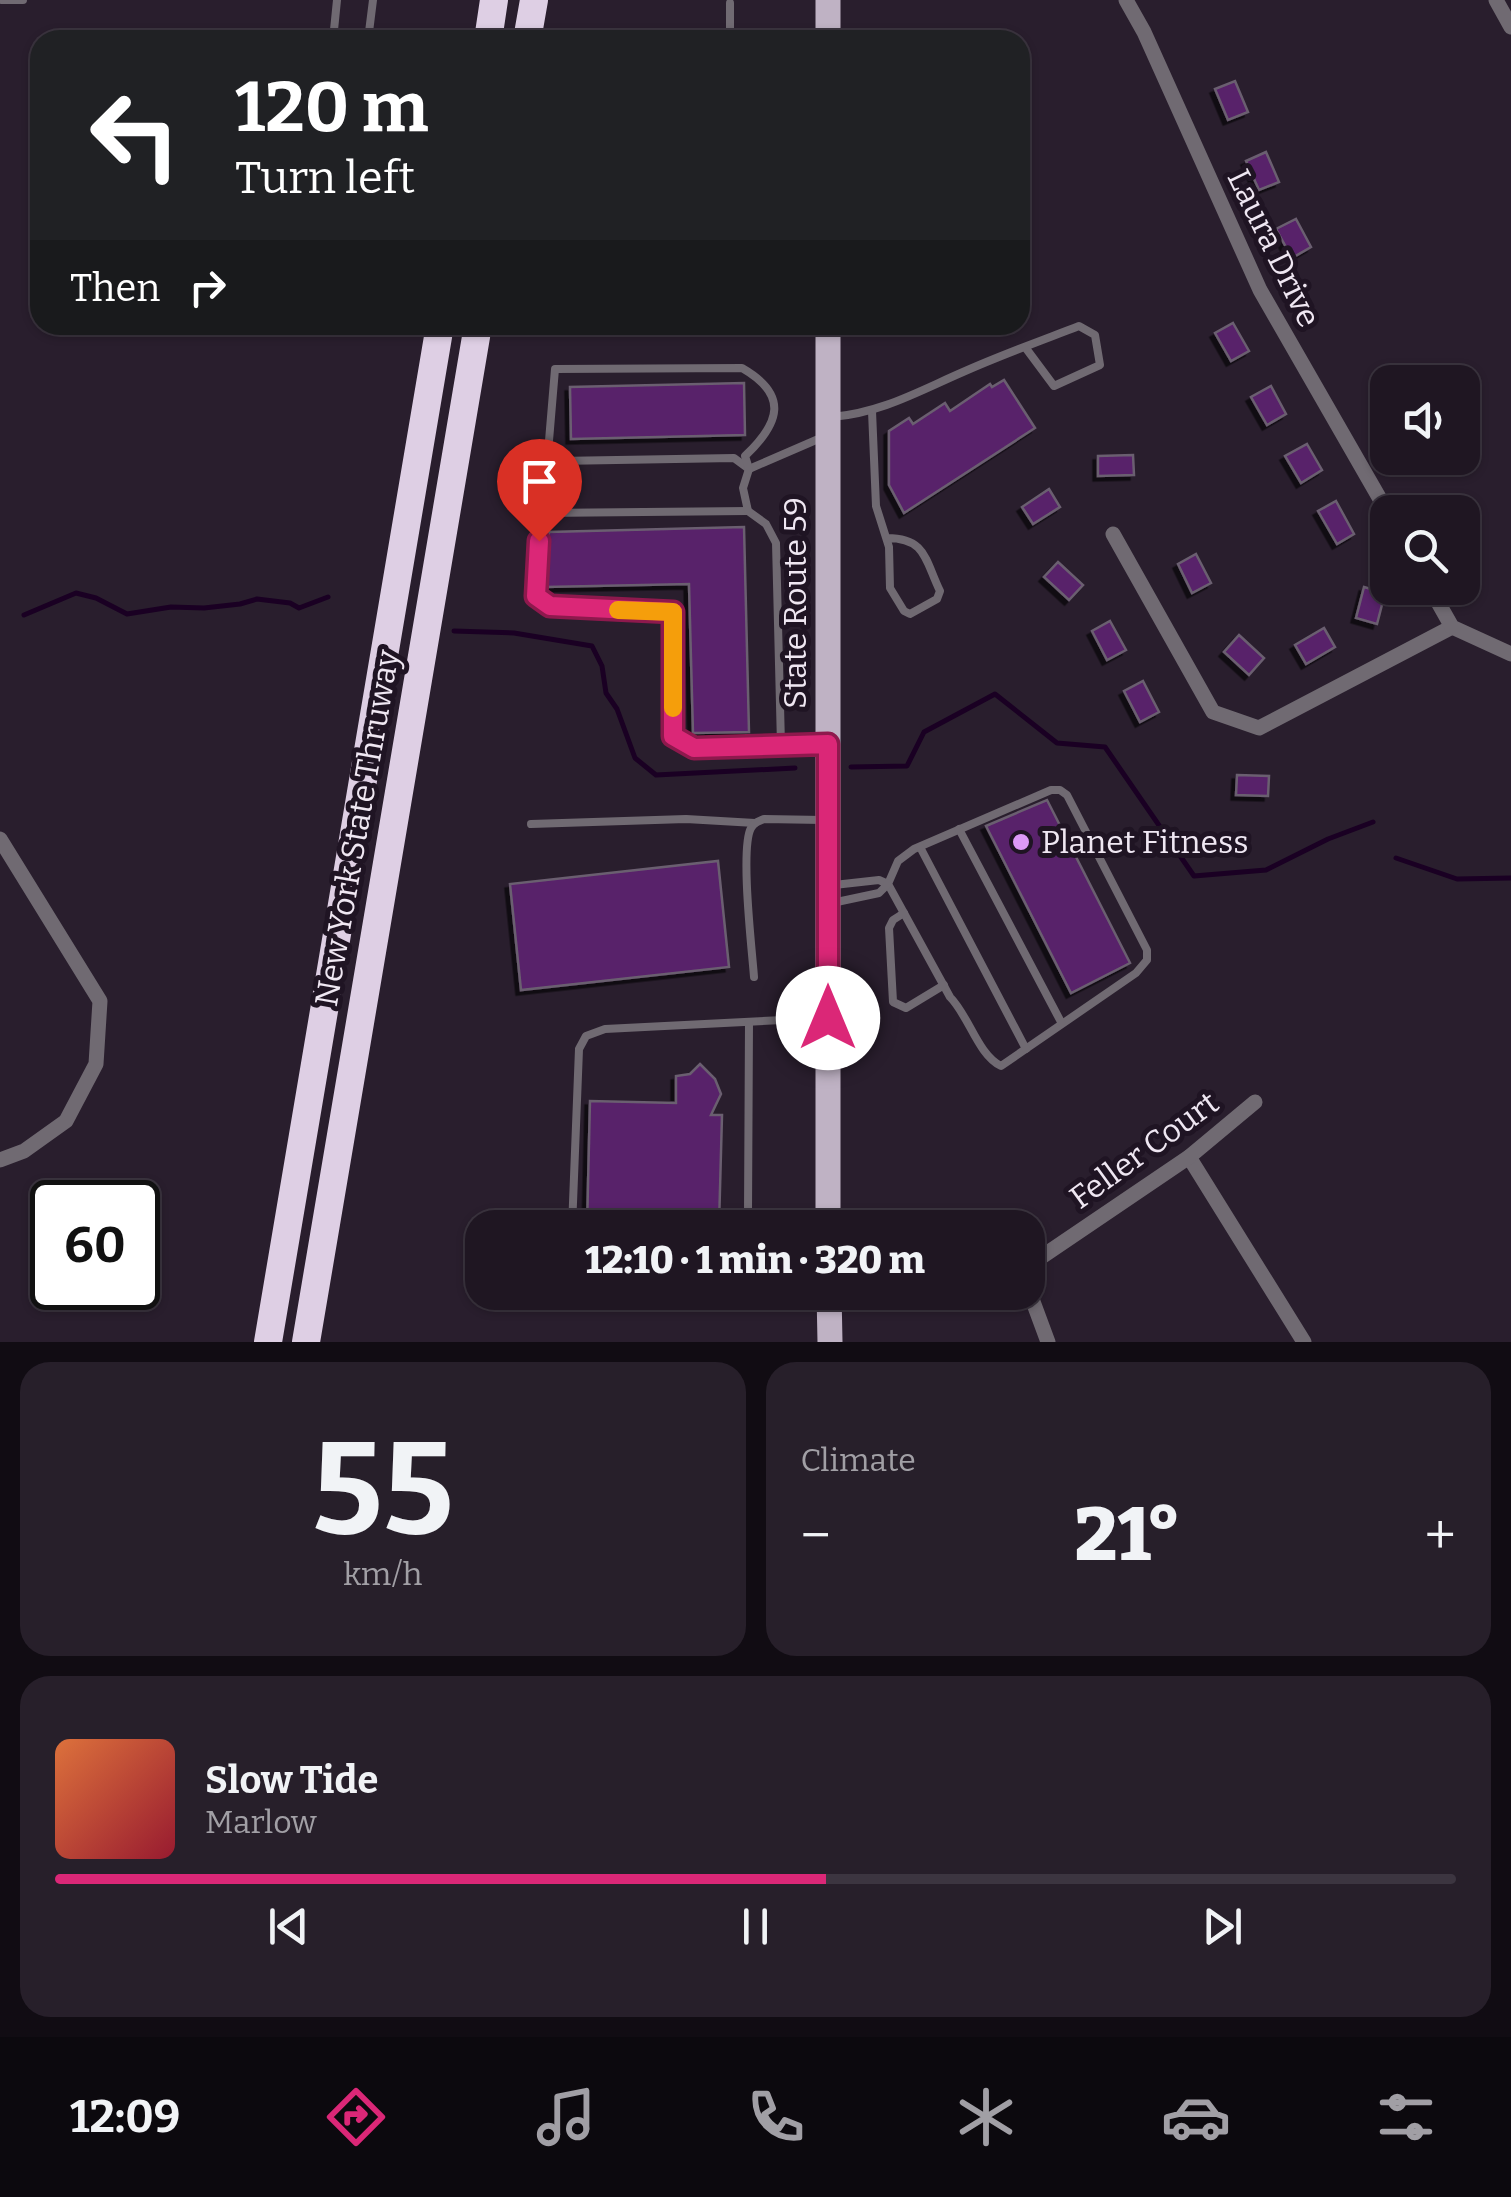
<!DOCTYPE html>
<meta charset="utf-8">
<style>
:root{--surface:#1f1622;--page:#271f2a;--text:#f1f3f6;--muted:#a19fa5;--line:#3c3540;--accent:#db2777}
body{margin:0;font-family:Bitter,serif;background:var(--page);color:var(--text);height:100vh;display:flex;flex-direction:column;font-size:38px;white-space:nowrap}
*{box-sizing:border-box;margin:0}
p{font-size:32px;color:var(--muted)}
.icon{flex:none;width:55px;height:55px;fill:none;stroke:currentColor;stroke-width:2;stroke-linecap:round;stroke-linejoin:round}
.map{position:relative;height:1342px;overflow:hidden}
.drawer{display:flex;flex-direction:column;gap:20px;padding:20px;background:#110c13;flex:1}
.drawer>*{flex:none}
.banner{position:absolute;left:30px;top:30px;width:1000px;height:305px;border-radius:30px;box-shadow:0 2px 8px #0004,0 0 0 2px var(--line);background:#202124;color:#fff;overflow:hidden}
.buttons{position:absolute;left:1370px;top:365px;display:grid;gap:20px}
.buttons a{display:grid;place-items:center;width:110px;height:110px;border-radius:20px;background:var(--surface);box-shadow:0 2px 8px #0004,0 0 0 2px var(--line);font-size:50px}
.speed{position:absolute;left:30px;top:1180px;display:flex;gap:20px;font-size:50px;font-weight:700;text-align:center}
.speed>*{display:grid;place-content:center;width:130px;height:130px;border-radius:50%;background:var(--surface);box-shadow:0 2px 8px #0004,0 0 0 2px var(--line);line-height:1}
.speed .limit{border:5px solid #111;border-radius:15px;background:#fff;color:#111}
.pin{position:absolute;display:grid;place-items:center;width:85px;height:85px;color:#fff;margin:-102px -42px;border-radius:50% 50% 50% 0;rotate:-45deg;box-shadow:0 0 10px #0007}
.pin .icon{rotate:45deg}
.me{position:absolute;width:110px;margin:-55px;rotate:0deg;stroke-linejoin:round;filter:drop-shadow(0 0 8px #0008)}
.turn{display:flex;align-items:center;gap:35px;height:210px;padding:0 40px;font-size:45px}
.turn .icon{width:130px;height:130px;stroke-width:2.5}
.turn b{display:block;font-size:70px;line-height:85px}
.then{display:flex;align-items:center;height:95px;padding:0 40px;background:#0003;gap:20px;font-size:38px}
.big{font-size:75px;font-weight:800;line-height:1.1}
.drawer .widget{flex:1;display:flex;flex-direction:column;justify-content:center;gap:15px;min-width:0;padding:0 35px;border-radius:30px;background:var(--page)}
.drawer .dial{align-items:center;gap:0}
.dial b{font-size:130px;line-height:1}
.song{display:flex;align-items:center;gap:30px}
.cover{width:120px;height:120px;border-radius:15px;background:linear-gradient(135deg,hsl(20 70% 55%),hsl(350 70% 35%))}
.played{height:10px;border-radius:5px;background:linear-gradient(90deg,var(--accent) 55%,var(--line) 55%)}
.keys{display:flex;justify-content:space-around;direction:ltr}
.heat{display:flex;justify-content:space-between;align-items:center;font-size:55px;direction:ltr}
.drawer .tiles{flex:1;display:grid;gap:20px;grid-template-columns:1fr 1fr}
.widget:last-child{grid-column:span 2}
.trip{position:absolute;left:465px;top:1210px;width:580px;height:100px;border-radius:30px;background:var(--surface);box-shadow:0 2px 8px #0004,0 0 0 2px var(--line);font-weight:800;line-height:100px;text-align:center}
.menu{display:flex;height:160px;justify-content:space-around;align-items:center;background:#0c090e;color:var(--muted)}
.menu .icon{width:70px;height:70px}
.menu .active{color:var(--accent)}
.menu b{font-size:45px;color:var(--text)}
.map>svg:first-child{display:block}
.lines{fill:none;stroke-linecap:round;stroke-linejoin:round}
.stream{stroke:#1a0023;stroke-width:5}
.building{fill:#58216b;stroke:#6b5e70;stroke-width:2.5;filter:url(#shadow)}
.lane{stroke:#706a72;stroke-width:8}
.street{stroke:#706a72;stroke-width:15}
.primary{stroke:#bfb2c4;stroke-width:25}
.highway{stroke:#decfe4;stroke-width:28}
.route-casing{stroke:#8e194d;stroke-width:25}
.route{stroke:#db2777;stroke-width:18}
.slow{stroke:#f59e0b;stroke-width:18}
.poi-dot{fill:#dc99f5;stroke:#1f1423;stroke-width:4}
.labels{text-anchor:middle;stroke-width:10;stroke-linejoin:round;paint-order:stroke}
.street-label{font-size:32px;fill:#efe7f2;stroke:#1f1423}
.poi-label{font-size:32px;fill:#efe7f2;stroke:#1f1423;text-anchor:start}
</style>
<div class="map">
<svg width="1511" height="1342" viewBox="0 0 1511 1342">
<defs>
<filter id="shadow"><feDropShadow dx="-4.5" dy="4.5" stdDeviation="0" flood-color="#0009"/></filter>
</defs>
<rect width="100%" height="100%" fill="#291e2d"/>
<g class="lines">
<!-- stream -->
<g class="stream">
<path d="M24,615L76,593L96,598L127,614L171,607L204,608L240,604L257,599L290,603L299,608L328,597"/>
<path d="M454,631L514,633L592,646L602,666L606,693L617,709L635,758L656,775L795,768"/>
<path d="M851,767L907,766L924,732L995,694L1057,743L1105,747L1194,876L1266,870L1328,839L1373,822"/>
<path d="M1396,858L1457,879L1511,878"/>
</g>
</g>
<!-- building -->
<g class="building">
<path d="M1235,81L1248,112L1228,120L1215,89Z"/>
<path d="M1266,152L1279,182L1259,190L1246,161Z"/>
<path d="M1296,219L1311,247L1292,258L1276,229Z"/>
<path d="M1233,323L1249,351L1231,361L1215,333Z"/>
<path d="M1004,380L1035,428L904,513L889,485V431L909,418L913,424L945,403L950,411L990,384L992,387Z"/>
<path d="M744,383L745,435L571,439L570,387Z"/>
<path d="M1271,386L1286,414L1267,425L1251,397Z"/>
<path d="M1307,444L1322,470L1301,483L1285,456Z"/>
<path d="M1133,455L1134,475L1098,476V456Z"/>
<path d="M1049,489L1060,507L1033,524L1022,507Z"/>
<path d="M1336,501L1354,534L1337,544L1318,511Z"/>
<path d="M744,527L749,732L693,733L689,584L545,587L549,532Z"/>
<path d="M1196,554L1211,583L1192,593L1178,564Z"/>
<path d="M1058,562L1083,585L1069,600L1044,577Z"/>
<path d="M1364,587L1385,593L1377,624L1356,618Z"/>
<path d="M1110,621L1126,650L1107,660L1092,631Z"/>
<path d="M1324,628L1335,647L1306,664L1295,645Z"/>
<path d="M1239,635L1264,658L1249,675L1224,652Z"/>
<path d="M1143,681L1159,712L1140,722L1124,691Z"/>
<path d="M1237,775L1269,776L1268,796L1236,795Z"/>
<path d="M1047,800L1130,963L1071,993L986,826Z"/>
<path d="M718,861L729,967L521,990L510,884Z"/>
<path d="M700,1064L715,1079L721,1094L711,1115H722L719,1226L587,1228L590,1101L676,1103V1076L690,1074Z"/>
</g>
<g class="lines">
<!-- lane -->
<g class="lane">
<path d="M2,0H23"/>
<path d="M333,40L337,0"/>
<path d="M368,40L373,0"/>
<path d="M730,40V3"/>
<path d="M872,411L876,506L889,547L890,588L904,611L910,614L937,599L940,591C925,560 926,538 887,538"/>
<path d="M832,417C881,413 919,391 963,372C1001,355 1040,341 1079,326L1095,335L1100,365L1054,386L1025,347"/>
<path d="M548,455L558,461L734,458L749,469"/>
<path d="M749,469L823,437"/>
<path d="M540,513L748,511"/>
<path d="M781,745L695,748L673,736V612L549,606L536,596L555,369L742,368C789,395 780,423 745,456L749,469L743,488L748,511L766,524L776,543L781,745L825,744"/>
<path d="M1051,790H1060L1067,795L1147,950V960L1136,973L1001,1066C978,1055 969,1016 950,997L888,884L898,861L914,849Z"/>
<path d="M531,824L686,819L755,823"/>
<path d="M959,829L1061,1022"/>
<path d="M920,847L1026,1049"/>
<path d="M832,903L879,893L888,884L879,880L834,885"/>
<path d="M904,913L893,920L889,928L893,1002L906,1008L944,985"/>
<path d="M754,977C752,950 740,848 751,828C755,822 757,822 764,819L823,820"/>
<path d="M572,1228L579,1049L586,1036L605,1029L823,1018"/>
<path d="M735,1228L748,1212L749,1023"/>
</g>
<!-- street -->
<g class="street">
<path d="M1126,0L1144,32L1260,290L1388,513"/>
<path d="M1496,0L1511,27"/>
<path d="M1113,534L1213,712L1259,728L1452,627"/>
<path d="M1430,588L1452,627L1511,654"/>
<path d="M0,839L100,1001L96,1064L66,1121L24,1151L0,1160"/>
<path d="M1189,1157L1304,1342"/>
<path d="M1028,1284L1037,1260L1189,1157L1255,1102"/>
<path d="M1028,1288L1048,1342"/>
</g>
<!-- primary -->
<g class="primary">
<path d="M828,40V0"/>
<path d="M828,325V1228"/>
<path d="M829,1292L830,1342"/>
</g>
<!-- highway -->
<g class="highway">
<path d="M488,40L494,0"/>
<path d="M527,40L534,0"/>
<path d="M268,1342L440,325"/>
<path d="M306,1342L478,325"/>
</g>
</g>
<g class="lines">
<defs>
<path id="route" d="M539,541L536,596L550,606L673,612V736L694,748L828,744V1018"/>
</defs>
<!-- route casing -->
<use href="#route" class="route-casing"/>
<!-- route -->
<use href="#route" class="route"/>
<!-- slow -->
<path class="slow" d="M618,610L673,612V708"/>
</g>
<!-- markers -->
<circle class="poi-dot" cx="1021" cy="842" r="10"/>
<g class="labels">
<!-- street labels -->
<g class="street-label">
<text transform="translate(1274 248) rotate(64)" y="11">Laura Drive</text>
<text transform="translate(795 603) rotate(-90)" y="11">State Route 59</text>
<text transform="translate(357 828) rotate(-80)" y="11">New York State Thruway</text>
<text transform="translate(1144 1150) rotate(-36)" y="11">Feller Court</text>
</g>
<!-- poi labels -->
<g class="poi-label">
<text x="1041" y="853">Planet Fitness</text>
</g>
</g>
</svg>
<div class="buttons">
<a><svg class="icon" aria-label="sound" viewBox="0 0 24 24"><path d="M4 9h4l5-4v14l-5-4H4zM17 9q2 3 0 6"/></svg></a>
<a><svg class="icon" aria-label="search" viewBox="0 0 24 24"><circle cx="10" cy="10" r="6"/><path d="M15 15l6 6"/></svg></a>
</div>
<div class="speed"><div class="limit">60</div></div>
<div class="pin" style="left:539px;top:541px;background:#d93025"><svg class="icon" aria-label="arrive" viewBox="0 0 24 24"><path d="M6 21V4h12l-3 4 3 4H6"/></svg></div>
<svg class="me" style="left:828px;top:1018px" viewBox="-20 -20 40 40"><circle r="19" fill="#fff"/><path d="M0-13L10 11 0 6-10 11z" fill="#db2777"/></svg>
<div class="trip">12:10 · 1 min · 320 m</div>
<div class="banner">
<div class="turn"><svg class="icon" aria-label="left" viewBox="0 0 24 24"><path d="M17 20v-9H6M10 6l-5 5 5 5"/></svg><div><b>120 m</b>Turn left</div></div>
<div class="then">Then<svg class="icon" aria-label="right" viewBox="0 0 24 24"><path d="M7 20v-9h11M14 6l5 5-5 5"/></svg></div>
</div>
</div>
<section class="drawer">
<div class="tiles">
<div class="widget dial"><b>55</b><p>km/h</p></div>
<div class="widget"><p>Climate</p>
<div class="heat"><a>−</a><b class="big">21°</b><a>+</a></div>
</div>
<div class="widget">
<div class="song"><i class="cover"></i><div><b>Slow Tide</b><p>Marlow</p></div></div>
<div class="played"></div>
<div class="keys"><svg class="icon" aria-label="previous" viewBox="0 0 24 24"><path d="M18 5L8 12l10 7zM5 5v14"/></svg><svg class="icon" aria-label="pause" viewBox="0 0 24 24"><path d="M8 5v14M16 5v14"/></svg><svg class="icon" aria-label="next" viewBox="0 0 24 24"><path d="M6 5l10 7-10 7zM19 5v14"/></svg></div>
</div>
</div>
</section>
<nav class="menu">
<b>12:09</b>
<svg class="icon active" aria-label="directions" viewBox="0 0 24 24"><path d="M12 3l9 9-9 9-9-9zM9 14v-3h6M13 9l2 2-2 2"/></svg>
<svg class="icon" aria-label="music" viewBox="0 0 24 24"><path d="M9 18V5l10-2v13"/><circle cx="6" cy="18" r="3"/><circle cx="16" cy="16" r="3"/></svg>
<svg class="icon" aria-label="phone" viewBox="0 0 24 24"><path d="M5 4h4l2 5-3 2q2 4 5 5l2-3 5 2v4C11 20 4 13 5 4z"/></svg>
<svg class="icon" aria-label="climate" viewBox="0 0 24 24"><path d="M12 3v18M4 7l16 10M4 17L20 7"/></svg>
<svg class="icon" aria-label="car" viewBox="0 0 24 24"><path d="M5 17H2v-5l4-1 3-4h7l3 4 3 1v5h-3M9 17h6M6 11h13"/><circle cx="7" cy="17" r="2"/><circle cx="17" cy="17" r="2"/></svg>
<svg class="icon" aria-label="filters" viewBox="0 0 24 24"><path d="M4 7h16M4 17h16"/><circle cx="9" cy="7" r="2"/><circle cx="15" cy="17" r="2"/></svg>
</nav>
